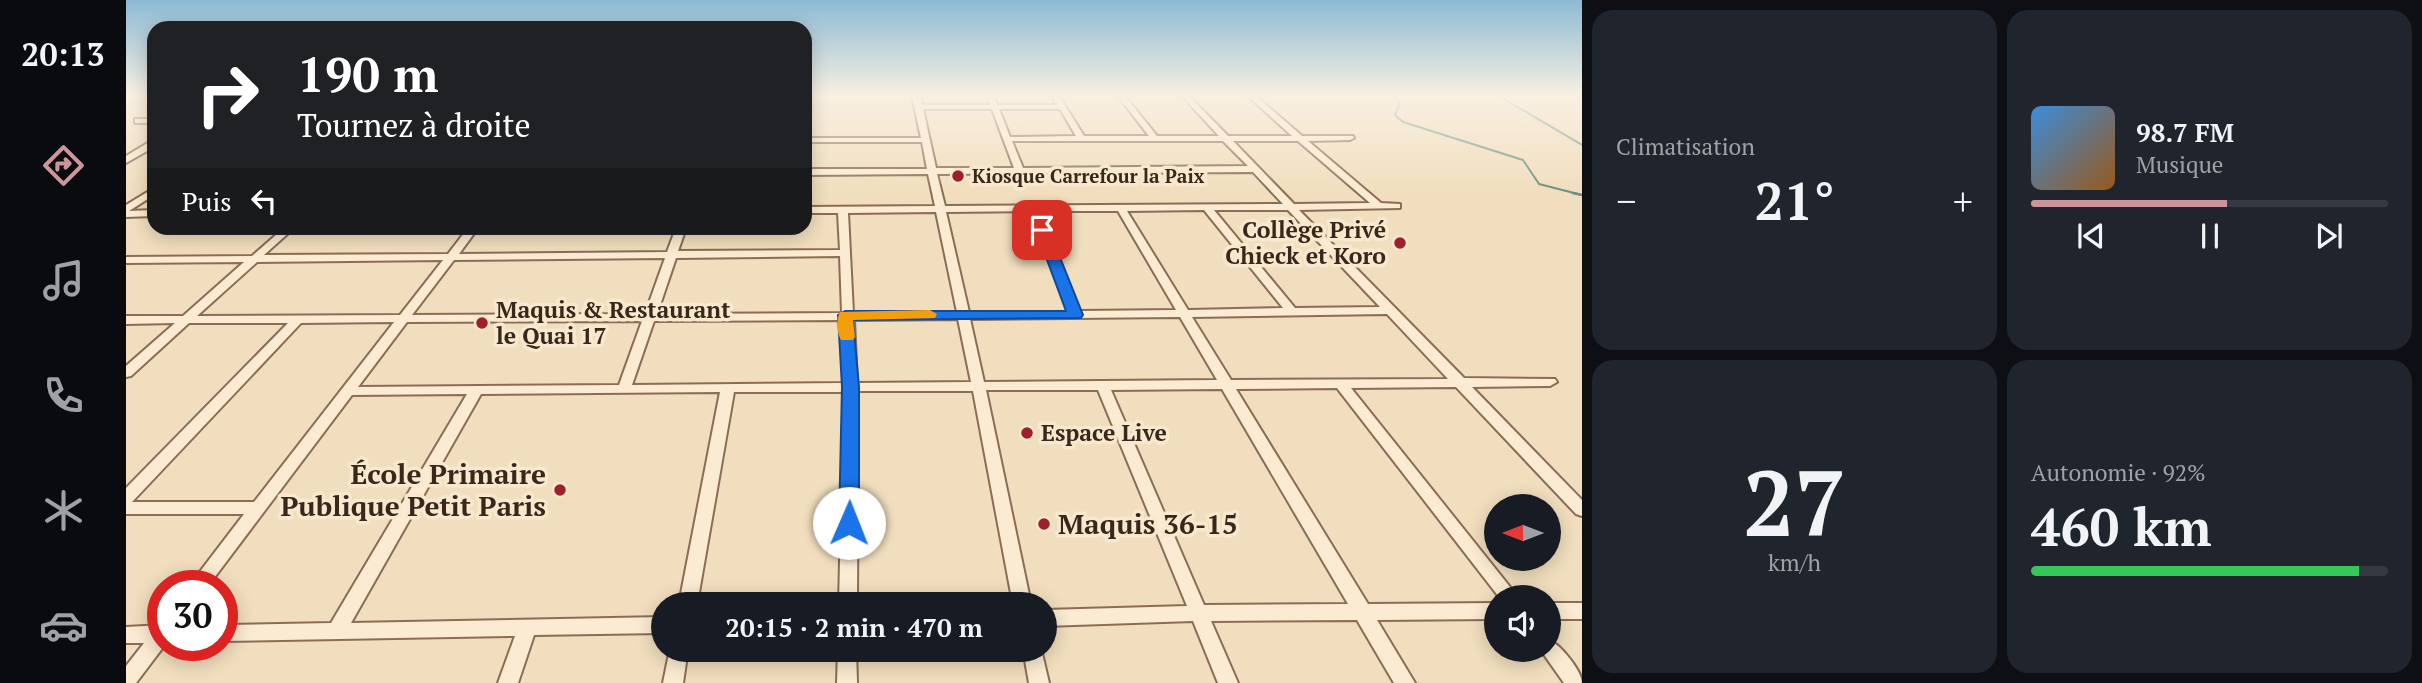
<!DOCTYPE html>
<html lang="fr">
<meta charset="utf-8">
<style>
:root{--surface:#171b24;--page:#20242c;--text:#f1f3f6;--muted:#9ea1a6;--line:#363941;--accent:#cc949b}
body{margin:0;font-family:"PT Serif",serif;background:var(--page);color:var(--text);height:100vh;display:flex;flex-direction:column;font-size:26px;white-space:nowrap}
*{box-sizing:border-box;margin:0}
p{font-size:23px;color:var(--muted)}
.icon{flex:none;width:38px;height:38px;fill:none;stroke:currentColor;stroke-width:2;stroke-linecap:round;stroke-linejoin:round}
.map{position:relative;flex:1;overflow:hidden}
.panel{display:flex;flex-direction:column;gap:10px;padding:10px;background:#0d0f14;width:840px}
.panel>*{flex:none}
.guide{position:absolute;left:21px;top:21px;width:665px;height:214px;border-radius:21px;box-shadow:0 4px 18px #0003;background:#202124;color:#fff;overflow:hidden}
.needle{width:46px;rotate:270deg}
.fabs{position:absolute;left:1358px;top:494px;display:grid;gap:14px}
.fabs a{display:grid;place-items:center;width:77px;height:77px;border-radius:50%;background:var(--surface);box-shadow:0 4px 18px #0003;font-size:35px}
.speed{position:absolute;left:21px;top:570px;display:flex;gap:14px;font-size:35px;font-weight:700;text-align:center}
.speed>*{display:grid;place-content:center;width:91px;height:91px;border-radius:50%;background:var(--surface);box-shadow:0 4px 18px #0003;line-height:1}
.speed .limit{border:10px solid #d22;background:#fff;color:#111}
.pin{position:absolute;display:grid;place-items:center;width:60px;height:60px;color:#fff;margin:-30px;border-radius:14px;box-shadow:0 4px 10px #0006}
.me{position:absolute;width:77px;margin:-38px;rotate:1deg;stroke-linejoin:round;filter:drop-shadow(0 0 5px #0008)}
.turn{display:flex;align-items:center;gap:24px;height:147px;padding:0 35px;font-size:32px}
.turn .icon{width:91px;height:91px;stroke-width:2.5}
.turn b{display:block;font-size:49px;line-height:60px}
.then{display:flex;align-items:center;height:66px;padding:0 35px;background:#0003;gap:14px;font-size:26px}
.big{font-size:52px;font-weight:700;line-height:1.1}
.panel .tile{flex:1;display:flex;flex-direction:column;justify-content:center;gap:10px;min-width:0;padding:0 24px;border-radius:21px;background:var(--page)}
.panel .dial{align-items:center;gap:0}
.dial b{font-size:91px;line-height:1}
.song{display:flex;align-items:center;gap:21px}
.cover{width:84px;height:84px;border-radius:10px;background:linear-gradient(135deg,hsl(210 70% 55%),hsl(30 70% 35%))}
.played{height:7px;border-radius:4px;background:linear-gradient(90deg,var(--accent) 55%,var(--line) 55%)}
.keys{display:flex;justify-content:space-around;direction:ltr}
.heat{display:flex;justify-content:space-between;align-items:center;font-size:38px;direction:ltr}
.charge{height:10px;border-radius:5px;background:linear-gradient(90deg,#34c759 92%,var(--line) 0)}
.panel .tiles{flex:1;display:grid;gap:10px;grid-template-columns:repeat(2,1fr)}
.trip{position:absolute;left:525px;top:592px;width:406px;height:70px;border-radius:35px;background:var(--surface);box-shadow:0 4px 18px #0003;font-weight:700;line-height:70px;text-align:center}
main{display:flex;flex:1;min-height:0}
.dock{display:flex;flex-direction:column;width:126px;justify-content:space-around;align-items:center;background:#090b0e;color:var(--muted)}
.dock .icon{width:49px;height:49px}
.dock .selected{color:var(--accent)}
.dock b{font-size:32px;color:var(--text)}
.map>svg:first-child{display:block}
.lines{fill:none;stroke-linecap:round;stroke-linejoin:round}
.stream-far1{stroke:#689183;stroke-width:2}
.stream{stroke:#689183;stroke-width:2.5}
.minor-casing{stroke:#8b6d55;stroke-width:4}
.minor{fill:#fbebd2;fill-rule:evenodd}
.route{fill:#1a73e8;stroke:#114b97;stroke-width:2}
.slow{fill:#f59e0b}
.poi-dot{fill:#9f202c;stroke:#f8e8ce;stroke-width:2.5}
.labels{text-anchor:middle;stroke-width:7;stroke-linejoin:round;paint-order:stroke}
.far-poi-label{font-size:19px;font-weight:bold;fill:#39271b;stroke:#f8e8ce;text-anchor:start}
.poi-label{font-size:23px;font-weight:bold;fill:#39271b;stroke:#f8e8ce;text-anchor:start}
.near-poi-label{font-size:28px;font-weight:bold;fill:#39271b;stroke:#f8e8ce;text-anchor:end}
</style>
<main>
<nav class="dock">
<b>20:13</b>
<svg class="icon selected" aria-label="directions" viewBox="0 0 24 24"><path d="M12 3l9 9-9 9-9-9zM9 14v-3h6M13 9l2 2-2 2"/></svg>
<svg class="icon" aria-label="music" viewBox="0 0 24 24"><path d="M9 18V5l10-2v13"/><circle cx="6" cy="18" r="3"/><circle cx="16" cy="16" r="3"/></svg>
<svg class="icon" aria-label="phone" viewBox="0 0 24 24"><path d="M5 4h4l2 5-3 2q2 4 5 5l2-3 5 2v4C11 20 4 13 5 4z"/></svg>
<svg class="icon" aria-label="climate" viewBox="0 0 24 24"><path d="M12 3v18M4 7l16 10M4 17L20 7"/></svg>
<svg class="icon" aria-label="car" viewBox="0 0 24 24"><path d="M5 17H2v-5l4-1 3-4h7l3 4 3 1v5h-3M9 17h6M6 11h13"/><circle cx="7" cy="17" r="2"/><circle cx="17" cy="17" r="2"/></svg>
</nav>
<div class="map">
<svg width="1456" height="683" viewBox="0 0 1456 683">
<rect width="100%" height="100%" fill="#f1debe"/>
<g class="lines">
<!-- stream-far1 -->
<g class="stream-far1">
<path d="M1268,96L1274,103L1269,115L1277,122L1397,160L1413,184L1456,195"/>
<path d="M1373,96L1456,145"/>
</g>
<!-- stream -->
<path class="stream" d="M1447,193L1456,195"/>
<defs>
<g id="minor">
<path d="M786,96H794L796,105H864L861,96H868L871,105H931L926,96H933L958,136H1023L992,96H999L1031,136H1093L1056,96H1063L1102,136H1166L1122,96H1130L1176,136H1227L1228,138L1224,140L1182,141L1255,203L1274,204V208L1173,210L1338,378L1429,379L1431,382L1424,386L1346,387L1456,500V516L1450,514L1330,387L1225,388L1392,597H1373L1211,388L1110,389L1242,604L1370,603V619L1251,620L1289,683H1268L1231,620L1085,621L1112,683H1092L1067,621L919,626V610L1061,606L972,390H860L905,604H887L847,391H732L731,604H713L718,392H608L571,604H553L594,392L355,394L225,623L537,617V633L408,635L392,683H372L389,636L96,641V625L205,623L341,394L226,395L82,586H63L118,514H0V488L162,323H63L5,376L0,377V366L49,323L0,324V316H57L118,262L0,263V257L126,256L158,228H168L138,255L322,254L342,228H352L333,254L541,252L550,228H560L552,251L714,250L712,213H679V207L809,206L802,174L679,175V169H801L796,142H679V138H795ZM797,109H866L888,168H810ZM873,109H934L950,136L884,137ZM886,141H1097L1122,166L897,168ZM1107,141H1172L1244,203L1168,204ZM1127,172L1157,204L819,206L811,174ZM1078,210L1157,308L1062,310L1001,211ZM1088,210H1162L1254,307L1169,308ZM904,211L942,312H843L820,212ZM914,211H992L1050,310L953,311ZM810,212L831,312L727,313L722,213ZM714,256L716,313L531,314L550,258ZM539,258L519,314L286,315L328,260ZM317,260L274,315L71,316L131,262ZM1261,314L1322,379L1105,380L1066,317ZM1054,317L1091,380L858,382L844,319ZM832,319L845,382L731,383L728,320ZM716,320L718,383L506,385L528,321ZM516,321L493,385L232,387L281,322ZM268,322L128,502H6L175,323ZM1096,389L1222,604L1078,605L985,390Z"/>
<rect x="9" y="119" width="19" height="4"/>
<path d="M25,141H28V147L0,163V156Z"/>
<path d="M28,188V195L3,211L28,210V216L0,217V205Z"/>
<rect x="1423" y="603" width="33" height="16"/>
<path d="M37,625L38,646L10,683H0V666L18,643H0V627Z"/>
<path d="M1423,640C1434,644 1456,671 1456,683H1438L1414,649H1423Z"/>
<path d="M544,649H562L557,683H537Z"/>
<path d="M712,649H730L731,683H711Z"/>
<path d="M897,649H915L923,683H903Z"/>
</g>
</defs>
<!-- minor casing -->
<use href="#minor" class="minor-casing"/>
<!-- minor -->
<use href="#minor" class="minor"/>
</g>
<!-- sky -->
<linearGradient id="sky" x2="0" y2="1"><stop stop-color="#8cbad4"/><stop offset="0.5" stop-color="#f9f0e2"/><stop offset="1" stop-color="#f9f0e2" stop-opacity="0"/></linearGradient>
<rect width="1456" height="192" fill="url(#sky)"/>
<!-- route -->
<path class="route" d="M916,226L923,230L957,315L955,318L727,320L733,387V523L730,528L723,531L716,528L713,523L716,387L712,315L719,311H940L910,230Z"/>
<!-- slow -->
<path class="slow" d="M804,310L811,314L809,318L727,320L729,337L727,340H715C711,334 710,318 714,312Z"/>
<!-- markers -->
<g class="poi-dot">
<circle cx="832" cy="176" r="7"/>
<circle cx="1274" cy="243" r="7"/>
<circle cx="356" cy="323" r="7"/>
<circle cx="901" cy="433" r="7"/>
<circle cx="434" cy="490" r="7"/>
<circle cx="918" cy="524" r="7"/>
</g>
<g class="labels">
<!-- far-poi labels -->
<g class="far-poi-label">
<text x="846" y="183">Kiosque Carrefour la Paix</text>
</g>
<!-- poi labels -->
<g class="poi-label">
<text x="1260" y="238" text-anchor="end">Collège Privé<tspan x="1260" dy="26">Chieck et Koro</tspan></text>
<text x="370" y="318">Maquis &amp; Restaurant<tspan x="370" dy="26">le Quai 17</tspan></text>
<text x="915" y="441">Espace Live</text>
</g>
<!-- near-poi labels -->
<g class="near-poi-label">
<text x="420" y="484">École Primaire<tspan x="420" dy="32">Publique Petit Paris</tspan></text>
<text x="932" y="534" text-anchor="start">Maquis 36-15</text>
</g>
</g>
</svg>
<div class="fabs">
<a><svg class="needle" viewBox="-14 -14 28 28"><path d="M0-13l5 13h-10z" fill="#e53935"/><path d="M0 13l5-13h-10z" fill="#9ea1a6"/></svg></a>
<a><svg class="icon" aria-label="sound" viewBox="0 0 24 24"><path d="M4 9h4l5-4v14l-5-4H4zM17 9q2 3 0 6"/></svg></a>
</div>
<div class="speed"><div class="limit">30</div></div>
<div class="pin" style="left:916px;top:230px;background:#d93025"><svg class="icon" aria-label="arrive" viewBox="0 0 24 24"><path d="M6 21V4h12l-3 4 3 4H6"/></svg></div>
<svg class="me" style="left:723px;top:523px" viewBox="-20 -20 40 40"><circle r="19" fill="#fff"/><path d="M0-13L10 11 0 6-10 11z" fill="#1a73e8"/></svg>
<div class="trip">20:15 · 2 min · 470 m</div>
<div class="guide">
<div class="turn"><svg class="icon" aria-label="right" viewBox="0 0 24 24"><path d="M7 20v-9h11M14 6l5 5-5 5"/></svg><div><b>190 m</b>Tournez à droite</div></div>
<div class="then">Puis<svg class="icon" aria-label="left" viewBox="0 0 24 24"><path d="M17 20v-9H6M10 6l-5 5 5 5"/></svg></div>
</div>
</div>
<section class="panel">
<div class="tiles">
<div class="tile"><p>Climatisation</p>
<div class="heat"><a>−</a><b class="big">21°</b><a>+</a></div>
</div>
<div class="tile">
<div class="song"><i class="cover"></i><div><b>98.7 FM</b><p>Musique</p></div></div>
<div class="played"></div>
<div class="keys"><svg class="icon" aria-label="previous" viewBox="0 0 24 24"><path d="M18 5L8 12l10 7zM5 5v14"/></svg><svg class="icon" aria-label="pause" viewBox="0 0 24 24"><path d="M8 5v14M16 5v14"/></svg><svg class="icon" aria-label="next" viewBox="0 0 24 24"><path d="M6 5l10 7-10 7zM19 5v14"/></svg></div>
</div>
<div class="tile dial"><b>27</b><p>km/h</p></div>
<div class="tile"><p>Autonomie · 92%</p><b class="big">460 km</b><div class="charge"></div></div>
</div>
</section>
</main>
